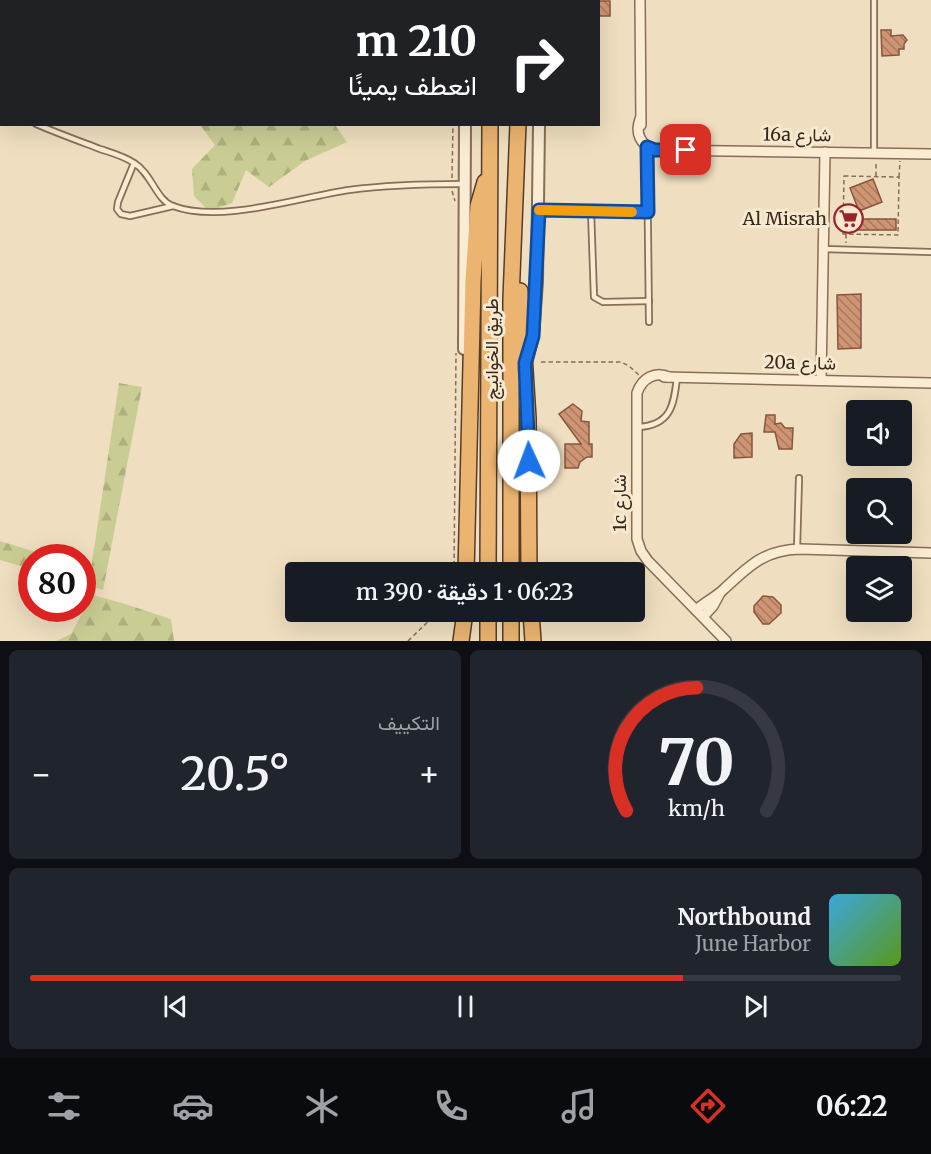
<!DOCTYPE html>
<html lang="ar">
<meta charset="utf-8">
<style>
:root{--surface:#171b24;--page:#20242c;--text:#f1f3f6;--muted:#9ea1a6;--line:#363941;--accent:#d93025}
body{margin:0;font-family:Merriweather,Vazirmatn,serif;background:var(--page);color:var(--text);direction:rtl;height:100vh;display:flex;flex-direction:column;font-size:22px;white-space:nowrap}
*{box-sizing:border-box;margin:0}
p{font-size:20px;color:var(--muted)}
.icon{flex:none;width:33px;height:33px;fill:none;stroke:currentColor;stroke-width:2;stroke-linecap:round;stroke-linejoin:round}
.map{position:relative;height:641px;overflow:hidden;direction:ltr}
.side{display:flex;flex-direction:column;gap:9px;padding:9px;background:#0d0f14;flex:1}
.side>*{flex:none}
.hud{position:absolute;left:0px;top:0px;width:600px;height:126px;box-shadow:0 6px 24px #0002;direction:rtl;background:#202124;color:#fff;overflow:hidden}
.buttons{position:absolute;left:846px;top:400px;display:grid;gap:12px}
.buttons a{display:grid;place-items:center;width:66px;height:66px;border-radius:6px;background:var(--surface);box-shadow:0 6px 24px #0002;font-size:30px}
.speed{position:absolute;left:18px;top:544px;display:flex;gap:12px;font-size:30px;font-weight:700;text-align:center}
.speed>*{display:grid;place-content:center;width:78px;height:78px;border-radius:50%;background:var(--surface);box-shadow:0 6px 24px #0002;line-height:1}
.speed .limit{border:9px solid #d22;background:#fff;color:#111}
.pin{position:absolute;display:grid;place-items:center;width:51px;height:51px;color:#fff;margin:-26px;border-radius:12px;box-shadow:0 3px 9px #0006}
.me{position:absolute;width:66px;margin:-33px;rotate:358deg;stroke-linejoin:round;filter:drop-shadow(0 0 4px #0008)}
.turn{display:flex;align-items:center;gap:21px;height:126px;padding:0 24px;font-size:27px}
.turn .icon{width:78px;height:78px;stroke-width:2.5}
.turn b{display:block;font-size:42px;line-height:51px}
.big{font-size:45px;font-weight:600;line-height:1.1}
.side .widget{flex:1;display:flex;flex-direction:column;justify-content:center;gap:9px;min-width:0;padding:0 21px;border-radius:9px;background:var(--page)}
.side .dial{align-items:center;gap:0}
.dial svg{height:156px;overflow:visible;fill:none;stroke:var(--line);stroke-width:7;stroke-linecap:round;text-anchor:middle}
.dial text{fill:var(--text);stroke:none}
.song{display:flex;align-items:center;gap:18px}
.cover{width:72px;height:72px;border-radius:9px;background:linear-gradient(135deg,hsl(200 70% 55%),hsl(90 70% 35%))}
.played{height:6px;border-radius:3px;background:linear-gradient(90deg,var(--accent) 75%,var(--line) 75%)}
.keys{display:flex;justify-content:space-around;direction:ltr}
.heat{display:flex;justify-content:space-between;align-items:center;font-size:33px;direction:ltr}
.side .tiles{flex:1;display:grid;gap:9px;grid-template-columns:1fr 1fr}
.widget:last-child{grid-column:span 2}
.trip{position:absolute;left:285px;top:562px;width:360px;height:60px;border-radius:6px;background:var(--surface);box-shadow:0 6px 24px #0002;font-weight:600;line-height:60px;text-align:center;direction:rtl}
.tab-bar{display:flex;height:96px;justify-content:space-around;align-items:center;background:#090b0e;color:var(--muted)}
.tab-bar .icon{width:42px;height:42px}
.tab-bar .selected{color:var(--accent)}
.tab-bar b{font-size:27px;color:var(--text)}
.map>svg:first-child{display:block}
.forest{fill:url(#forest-firs)}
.building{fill:url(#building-back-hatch);stroke:#88563c;stroke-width:1.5}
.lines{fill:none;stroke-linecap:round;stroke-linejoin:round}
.service-casing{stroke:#886e57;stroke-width:8}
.minor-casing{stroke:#886e57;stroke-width:12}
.tertiary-casing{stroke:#886e57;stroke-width:14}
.trunk-casing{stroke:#563d2b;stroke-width:18}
.path{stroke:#886e57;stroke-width:1.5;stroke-dasharray:4.5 3;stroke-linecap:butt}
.service{stroke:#faecd2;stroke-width:4.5}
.minor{stroke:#faecd2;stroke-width:9}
.tertiary{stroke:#faecd2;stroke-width:10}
.trunk{stroke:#ebb470;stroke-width:15}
.route-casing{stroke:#114b97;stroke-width:15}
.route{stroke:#1a73e8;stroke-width:10}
.slow{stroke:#f59e0b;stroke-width:10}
.labels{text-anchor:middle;stroke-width:6;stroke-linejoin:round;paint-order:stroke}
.street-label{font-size:18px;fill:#37281c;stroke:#f6e9cf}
.poi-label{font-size:18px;fill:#37281c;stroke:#f6e9cf;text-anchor:end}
</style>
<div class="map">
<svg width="931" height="641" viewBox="0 0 931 641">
<defs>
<pattern id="forest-firs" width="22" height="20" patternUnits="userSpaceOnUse" patternTransform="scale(1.5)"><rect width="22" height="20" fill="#cacd93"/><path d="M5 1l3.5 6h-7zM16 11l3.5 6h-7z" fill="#aeb07e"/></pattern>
<pattern id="building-back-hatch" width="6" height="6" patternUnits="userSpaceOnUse" patternTransform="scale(1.5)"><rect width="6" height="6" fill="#cf9473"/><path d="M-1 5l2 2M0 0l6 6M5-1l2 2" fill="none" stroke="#a9795e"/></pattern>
</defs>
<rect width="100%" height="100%" fill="#efdebf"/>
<!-- forest -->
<g class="forest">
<path d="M62,0H426V1H61Z"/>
<path d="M200,125H335L347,142L305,161L269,187L246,170L232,203L209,211L194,196L192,169L215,145Z"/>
<path d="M119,383L142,387L103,590L83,584V567L91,569Z"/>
<path d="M0,541L55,558H32L31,569L0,560Z"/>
<path d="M92,595L122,603L171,619L174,641H56L71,634Z"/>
</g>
<!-- building -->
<g class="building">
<rect x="598" y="1" width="12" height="15"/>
<path d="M881,30H891V36L903,35L907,40L904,44V49H899V55L882,56Z"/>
<path d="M873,179L882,202L859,211L850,188Z"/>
<rect x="845" y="219" width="51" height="11"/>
<path d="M861,294V348L838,349L837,295Z"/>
<path d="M573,404L582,411L581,421L589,422V444H592V457H587L580,462L578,468H565V444H581L559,414Z"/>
<path d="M766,415H775V424L781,423L785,428H793L792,449H779L775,432H764Z"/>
<path d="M752,433V457L734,458V444L741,434Z"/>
<path d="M763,596L773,597L781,605V613L769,624H763L754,612V606Z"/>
</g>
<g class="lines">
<defs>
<g id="service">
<path d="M0,111H2"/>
<path d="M36,124C57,133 79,141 100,149C112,153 124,156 134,163C152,174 156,200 173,206C221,224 300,197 349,190C387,185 425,184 464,184"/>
<path d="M647,148L649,322"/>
<path d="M874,153V0"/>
<path d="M134,163L118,202L117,209L121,214L130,216L173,206"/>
<path d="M540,211L648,212"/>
<path d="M591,211L594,297L603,302L649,301"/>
<path d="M823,249L931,252"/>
<path d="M637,427C671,426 674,405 677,377"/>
<path d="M797,549L799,478"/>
</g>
<g id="minor">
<path d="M640,0L641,125"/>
<path d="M640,119C635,133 640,145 655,150L931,154"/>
<path d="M664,377L931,383"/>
<path d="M669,377C655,371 642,378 637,393V539L641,551L648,561L726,641"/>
<path d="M821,380L825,152"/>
<path d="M696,610C704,603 714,598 723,590C748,567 763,550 800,549L931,553"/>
<path d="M703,617L713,606L720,593"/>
</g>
<g id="tertiary">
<path d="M470,2V0"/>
<path d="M540,2V0"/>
<path d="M464,349L465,124"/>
<path d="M527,360L533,336L537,282L539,124"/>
</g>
<g id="trunk">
<path d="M491,2V0"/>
<path d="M518,2V0"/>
<path d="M520,291L528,418L529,573"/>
<path d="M466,573L473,281L478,206L485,182"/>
<path d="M488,573L490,124"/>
<path d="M511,573V299L518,124"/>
<path d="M531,612L533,641"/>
<path d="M461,641L465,612"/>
<path d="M488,641V612"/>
<path d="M511,641V612"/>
</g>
</defs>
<!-- service casing -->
<use href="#service" class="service-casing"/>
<!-- minor casing -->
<use href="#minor" class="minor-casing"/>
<!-- tertiary casing -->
<use href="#tertiary" class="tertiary-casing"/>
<!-- trunk casing -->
<use href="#trunk" class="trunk-casing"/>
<!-- path -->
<g class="path">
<path d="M844,176L899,177L898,235L843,234Z"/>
<path d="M876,176V163"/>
<path d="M899,177L900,161"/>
<path d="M452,178L453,124"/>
<path d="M452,191L455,201"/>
<path d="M846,234V243"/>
<path d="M541,362H621L629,366L639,375"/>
<path d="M454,573L456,353"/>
<path d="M408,641L438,612"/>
</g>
<!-- service -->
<use href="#service" class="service"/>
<!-- minor -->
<use href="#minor" class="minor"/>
<!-- tertiary -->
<use href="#tertiary" class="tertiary"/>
<!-- trunk -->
<use href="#trunk" class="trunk"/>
</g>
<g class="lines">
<defs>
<path id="route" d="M529,461L525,363L533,336L539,210L648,212L647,147L655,150H686"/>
</defs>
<!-- route casing -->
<use href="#route" class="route-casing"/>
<!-- route -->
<use href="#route" class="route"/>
<!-- slow -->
<path class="slow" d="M539,210L632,212"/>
</g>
<!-- icons -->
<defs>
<symbol id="supermarket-ring" viewBox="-11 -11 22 22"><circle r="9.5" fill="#f6e9cf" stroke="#99252c" stroke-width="1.5"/><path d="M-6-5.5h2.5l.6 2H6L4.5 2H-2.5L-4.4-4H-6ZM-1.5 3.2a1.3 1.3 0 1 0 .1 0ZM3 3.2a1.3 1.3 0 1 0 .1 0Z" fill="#99252c"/></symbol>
</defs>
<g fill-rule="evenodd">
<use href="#supermarket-ring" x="832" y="202" width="33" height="33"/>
</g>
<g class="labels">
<!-- street labels -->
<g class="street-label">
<text transform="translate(797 135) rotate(1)" y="6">16a شارع</text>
<text transform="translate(492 349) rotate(-90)" y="6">طريق الخوانيج</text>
<text transform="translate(800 363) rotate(1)" y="6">20a شارع</text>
<text transform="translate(620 503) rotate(-90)" y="6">1c شارع</text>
</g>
<!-- poi labels -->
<g class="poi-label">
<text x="827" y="225">Al Misrah</text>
</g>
</g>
</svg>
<div class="buttons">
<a><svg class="icon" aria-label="sound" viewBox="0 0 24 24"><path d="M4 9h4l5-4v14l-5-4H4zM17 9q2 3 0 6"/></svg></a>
<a><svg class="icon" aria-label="search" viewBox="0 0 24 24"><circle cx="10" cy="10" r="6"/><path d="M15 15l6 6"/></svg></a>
<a><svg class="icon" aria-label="layers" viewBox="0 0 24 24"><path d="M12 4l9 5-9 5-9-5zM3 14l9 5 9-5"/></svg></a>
</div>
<div class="speed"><div class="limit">80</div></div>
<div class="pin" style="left:686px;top:150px;background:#d93025"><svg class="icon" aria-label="arrive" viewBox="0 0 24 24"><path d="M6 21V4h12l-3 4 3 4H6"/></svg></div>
<svg class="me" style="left:529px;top:461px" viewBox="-20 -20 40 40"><circle r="19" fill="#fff"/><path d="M0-13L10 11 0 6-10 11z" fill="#1a73e8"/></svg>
<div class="trip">06:23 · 1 دقيقة · 390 m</div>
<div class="hud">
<div class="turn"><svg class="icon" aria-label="right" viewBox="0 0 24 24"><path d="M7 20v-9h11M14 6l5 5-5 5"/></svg><div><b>210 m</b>انعطف يمينًا</div></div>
</div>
</div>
<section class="side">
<div class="tiles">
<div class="widget dial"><svg viewBox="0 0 100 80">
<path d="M14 69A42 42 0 1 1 86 69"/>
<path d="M14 69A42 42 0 0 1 50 6" stroke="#d93025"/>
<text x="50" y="56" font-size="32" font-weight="700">70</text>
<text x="50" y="72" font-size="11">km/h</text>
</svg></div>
<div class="widget"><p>التكييف</p>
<div class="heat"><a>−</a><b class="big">20.5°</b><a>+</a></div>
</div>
<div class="widget">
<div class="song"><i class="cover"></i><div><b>Northbound</b><p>June Harbor</p></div></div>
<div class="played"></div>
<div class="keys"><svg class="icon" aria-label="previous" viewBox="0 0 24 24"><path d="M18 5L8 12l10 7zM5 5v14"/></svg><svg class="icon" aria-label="pause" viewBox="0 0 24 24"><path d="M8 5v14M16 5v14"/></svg><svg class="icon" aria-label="next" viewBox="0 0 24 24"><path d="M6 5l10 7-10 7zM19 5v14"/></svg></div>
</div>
</div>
</section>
<nav class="tab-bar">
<b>06:22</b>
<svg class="icon selected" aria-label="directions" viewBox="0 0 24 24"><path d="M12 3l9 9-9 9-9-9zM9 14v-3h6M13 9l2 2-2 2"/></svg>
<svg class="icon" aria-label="music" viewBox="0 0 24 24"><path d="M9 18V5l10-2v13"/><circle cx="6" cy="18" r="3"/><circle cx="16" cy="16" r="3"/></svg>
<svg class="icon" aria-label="phone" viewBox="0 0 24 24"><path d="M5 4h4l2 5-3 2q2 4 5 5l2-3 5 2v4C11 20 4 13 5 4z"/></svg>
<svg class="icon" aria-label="climate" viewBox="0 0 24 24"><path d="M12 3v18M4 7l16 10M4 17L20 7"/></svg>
<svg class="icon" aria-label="car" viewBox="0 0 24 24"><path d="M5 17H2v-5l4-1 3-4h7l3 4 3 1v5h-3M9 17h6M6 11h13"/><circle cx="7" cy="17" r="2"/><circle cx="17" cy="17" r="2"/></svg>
<svg class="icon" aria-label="filters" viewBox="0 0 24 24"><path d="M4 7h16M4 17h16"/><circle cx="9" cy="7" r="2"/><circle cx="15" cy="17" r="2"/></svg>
</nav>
